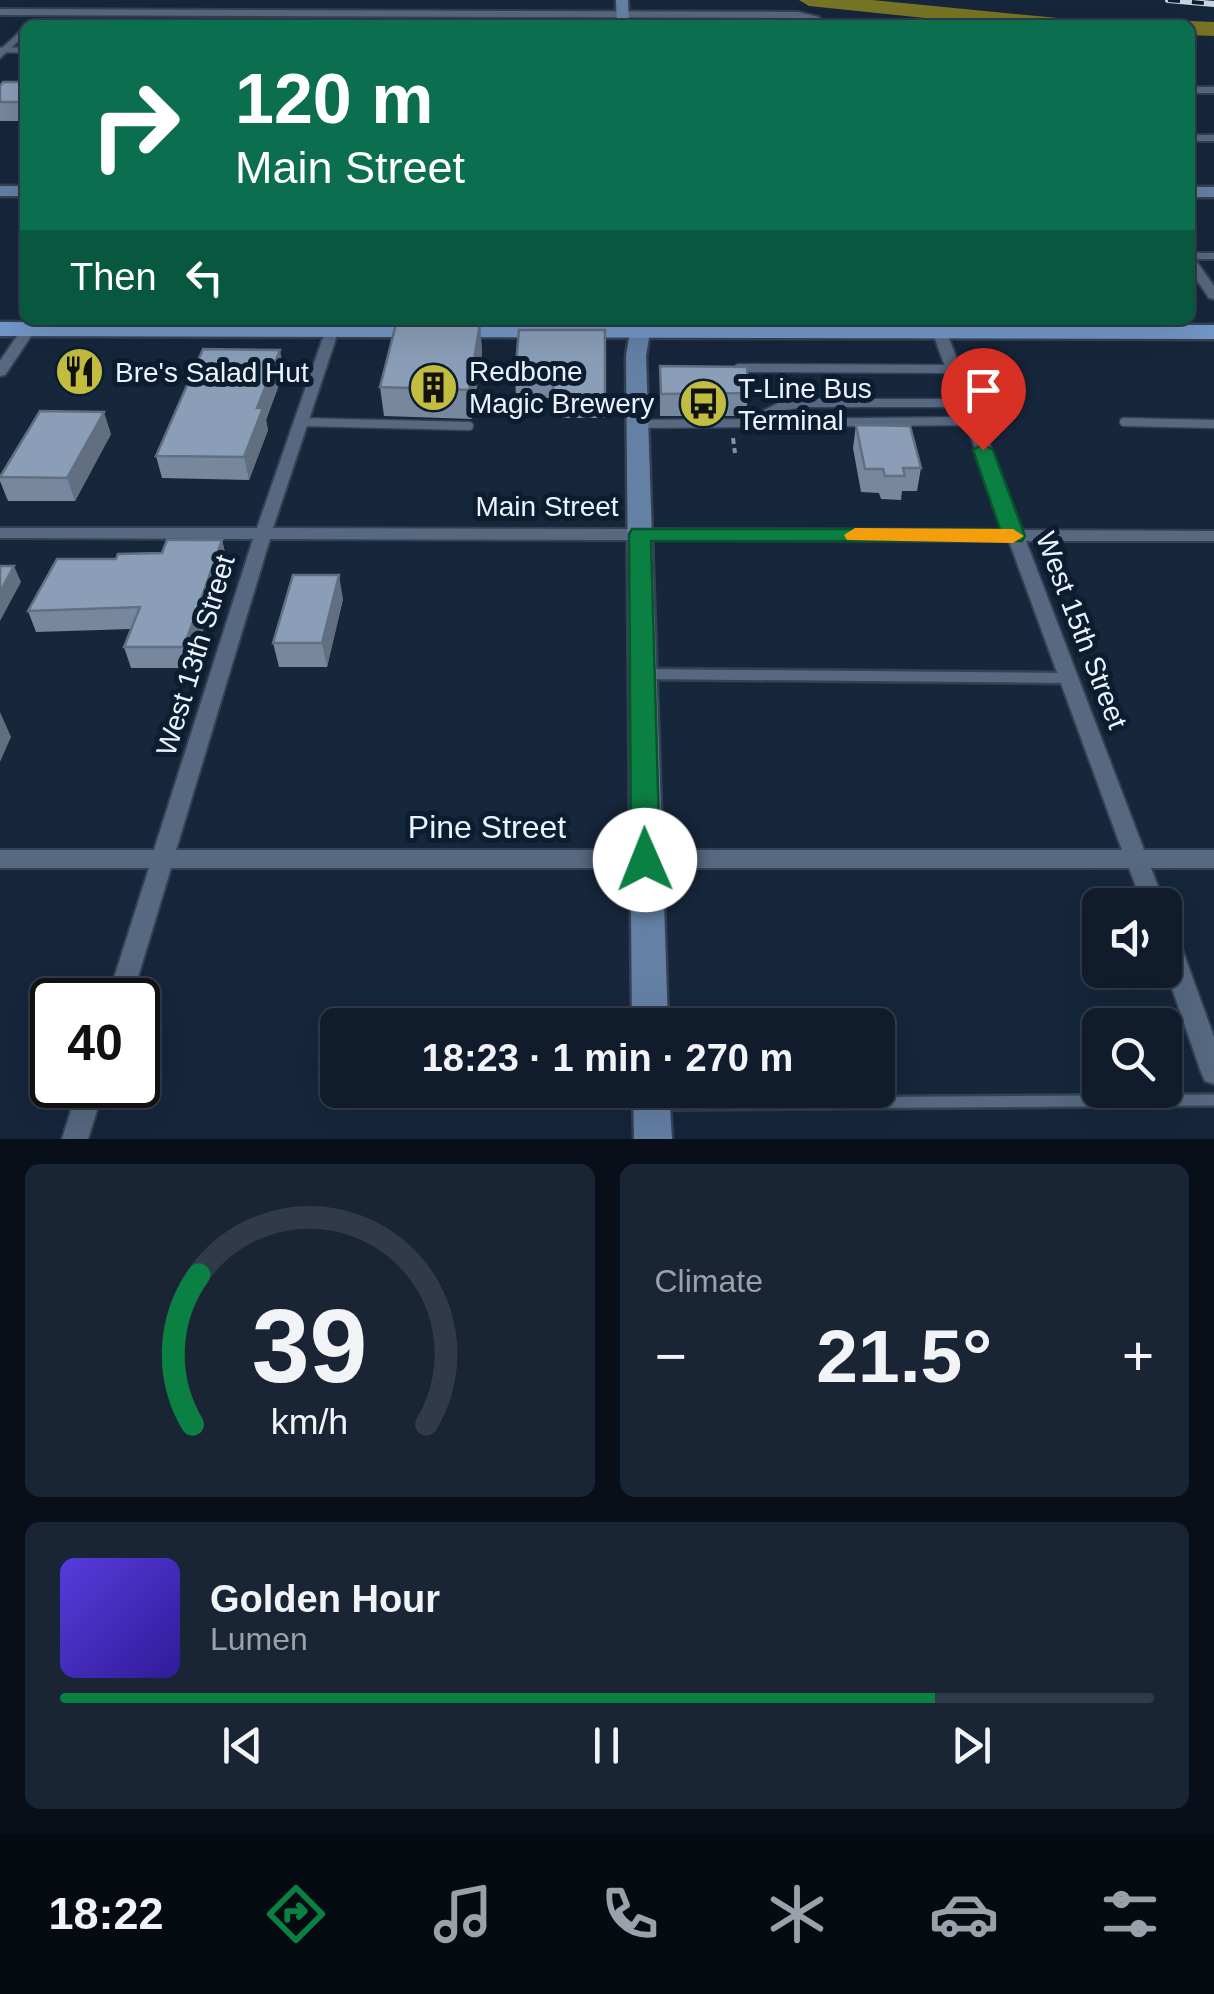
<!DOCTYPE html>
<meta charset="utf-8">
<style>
:root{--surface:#101c2c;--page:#192534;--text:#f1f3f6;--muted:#9ca1a9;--line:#303a48;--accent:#0b8043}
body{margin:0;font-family:Arial,sans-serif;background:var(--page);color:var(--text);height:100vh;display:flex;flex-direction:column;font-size:38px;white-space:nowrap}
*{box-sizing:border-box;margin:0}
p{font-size:32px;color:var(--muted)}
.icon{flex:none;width:55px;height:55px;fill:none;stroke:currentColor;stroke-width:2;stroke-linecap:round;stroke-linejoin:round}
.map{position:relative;height:1139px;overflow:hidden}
.panel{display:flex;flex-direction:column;gap:25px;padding:25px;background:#090f18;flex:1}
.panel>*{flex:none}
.guide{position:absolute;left:20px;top:20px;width:1175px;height:305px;border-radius:15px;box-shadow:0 10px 40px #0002,0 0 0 2px var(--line);background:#0b6e4f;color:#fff;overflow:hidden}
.tools{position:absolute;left:1082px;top:888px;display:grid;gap:20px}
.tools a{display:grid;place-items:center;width:100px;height:100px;border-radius:15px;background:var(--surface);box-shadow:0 10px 40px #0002,0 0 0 2px var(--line);font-size:50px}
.speed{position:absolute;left:30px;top:978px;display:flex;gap:20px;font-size:50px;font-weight:700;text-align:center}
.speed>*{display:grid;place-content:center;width:130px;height:130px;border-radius:50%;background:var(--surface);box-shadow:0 10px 40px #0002,0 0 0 2px var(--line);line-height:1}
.speed .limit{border:5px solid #111;border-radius:15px;background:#fff;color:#111}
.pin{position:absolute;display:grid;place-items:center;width:85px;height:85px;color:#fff;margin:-102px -42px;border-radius:50% 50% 50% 0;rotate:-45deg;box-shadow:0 0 10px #0007}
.pin .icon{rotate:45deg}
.me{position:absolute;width:110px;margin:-55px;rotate:359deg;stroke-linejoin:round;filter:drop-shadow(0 0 8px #0008)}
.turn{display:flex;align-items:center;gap:35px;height:210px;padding:0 50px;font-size:45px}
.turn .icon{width:130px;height:130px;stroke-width:2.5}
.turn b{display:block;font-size:70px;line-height:85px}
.then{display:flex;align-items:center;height:95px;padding:0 50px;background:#0003;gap:20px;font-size:38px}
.big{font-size:75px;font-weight:600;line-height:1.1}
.panel .card{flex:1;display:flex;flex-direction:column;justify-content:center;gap:15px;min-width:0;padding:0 35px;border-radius:15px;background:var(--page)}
.panel .dial{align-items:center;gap:0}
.dial svg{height:260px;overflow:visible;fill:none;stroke:var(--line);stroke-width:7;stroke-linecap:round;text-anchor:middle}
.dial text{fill:var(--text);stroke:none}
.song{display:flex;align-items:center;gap:30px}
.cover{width:120px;height:120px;border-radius:15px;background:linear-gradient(135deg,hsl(250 70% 55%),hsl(250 70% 35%))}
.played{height:10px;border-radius:5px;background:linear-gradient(90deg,var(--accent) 80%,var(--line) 80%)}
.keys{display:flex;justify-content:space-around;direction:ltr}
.heat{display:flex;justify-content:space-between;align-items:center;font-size:55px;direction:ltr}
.panel .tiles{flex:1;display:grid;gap:25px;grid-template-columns:1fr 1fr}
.card:last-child{grid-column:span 2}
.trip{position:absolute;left:320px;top:1008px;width:575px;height:100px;border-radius:15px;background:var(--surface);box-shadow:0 10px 40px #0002,0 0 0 2px var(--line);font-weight:600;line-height:100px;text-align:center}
.tabs{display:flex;height:160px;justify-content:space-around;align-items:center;background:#060b12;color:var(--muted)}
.tabs .icon{width:70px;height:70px}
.tabs .current{color:var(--accent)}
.tabs b{font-size:45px;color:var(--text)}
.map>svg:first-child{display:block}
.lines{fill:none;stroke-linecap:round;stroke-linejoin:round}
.river{fill:#787525;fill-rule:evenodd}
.lane-far4-casing{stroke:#354152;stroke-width:8}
.lane-far3-casing{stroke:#354152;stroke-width:10}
.lane-far2-casing{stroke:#354152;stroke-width:11}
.lane-far1-casing{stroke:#354152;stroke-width:15}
.lane-casing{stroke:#354152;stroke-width:16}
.street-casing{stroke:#354152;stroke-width:4}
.secondary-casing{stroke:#354152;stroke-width:5}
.primary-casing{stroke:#354152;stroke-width:5}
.path{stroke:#8692a2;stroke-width:4;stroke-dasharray:6 4;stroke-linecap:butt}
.lane-far4{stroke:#566981;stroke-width:5}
.lane-far3{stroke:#566981;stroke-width:6}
.lane-far2{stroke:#566981;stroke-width:8}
.lane-far1{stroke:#566981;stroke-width:10}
.lane{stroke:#566981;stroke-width:11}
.street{fill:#566981;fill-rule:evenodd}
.secondary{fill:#6480a5;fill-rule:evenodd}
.primary{fill:#7298c8;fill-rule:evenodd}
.rail-casing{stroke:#cad4e1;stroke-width:6}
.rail{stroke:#0d1d30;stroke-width:4;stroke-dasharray:12;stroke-linecap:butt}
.wall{fill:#77889e}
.shaded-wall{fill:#616f81}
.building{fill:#8a9eb8;stroke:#616f81;stroke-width:2.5}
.route{fill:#0b8043;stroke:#07532c;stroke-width:2.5}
.slow{fill:#f59e0b}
.labels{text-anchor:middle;stroke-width:10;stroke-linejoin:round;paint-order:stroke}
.poi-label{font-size:28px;fill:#eaf3fe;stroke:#0d1d30;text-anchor:start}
.street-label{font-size:28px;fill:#eaf3fe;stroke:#0d1d30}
.near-street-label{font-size:32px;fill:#eaf3fe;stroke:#0d1d30}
</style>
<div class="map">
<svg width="1214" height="1139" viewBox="0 0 1214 1139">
<rect width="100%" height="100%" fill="#16263b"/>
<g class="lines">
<!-- river -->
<g class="river">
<path d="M799,0H872L1058,18L1069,25H993L809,6Z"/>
<path d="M1190,21L1214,22V36L1190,35V25H1181Z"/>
</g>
<defs>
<g id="lane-far4">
<path d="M0,50H25"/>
<path d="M1190,138H1214"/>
</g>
<g id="lane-far3">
<path d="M1190,138H1214"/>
<path d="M1190,256H1214"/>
</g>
<g id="lane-far2">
<path d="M739,368L953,369"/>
<path d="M301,422L469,426"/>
<path d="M1124,422L1214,424"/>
<path d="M755,423L972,421"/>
<path d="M638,424L748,423L779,407L802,403H966"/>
</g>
<path id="lane-far1" d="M645,674L1068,678"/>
<path id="lane" d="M662,1104L1214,1100"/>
<g id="street">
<path d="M0,9L798,12L819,17L823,25H813L812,21L798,18L0,15Z"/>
<path d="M25,27V35L0,58V50Z"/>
<rect x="1190" y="87" width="24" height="6"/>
<path d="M1190,257L1194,258L1214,286V299L1209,298L1190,270Z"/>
<path d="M28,320H42L5,375L0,376V361Z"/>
<path d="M928,320H942L1022,530L1214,531V541H1026L1144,850H1214V868H1151L1165,905V906L1143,905L1129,868H171L131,1000H107L149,868H0V850H154L253,539L0,538V528H257L327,326H337L339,329L273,528L1005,530ZM270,539L1009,541L1122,850H176Z"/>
<path d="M1165,925L1173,928L1177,935L1214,1037V1084L1205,1081L1201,1072L1165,968Z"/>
<path d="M79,1085H105L88,1139H62Z"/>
</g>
<g id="secondary">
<path d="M616,0H628L629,25H617Z"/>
<rect x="0" y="186" width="25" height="10"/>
<rect x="1190" y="187" width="24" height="10"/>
<path d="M632,320H652L646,356L668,1025H632L626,356Z"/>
<path d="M633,1090H669L672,1139H634Z"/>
</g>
<path id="primary" d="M0,322L1214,325V339L0,336Z"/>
</defs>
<!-- lane-far4 casing -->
<use href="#lane-far4" class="lane-far4-casing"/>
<!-- lane-far3 casing -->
<use href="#lane-far3" class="lane-far3-casing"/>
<!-- lane-far2 casing -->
<use href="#lane-far2" class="lane-far2-casing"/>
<!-- lane-far1 casing -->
<use href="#lane-far1" class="lane-far1-casing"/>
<!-- lane casing -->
<use href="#lane" class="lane-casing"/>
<!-- street casing -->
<use href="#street" class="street-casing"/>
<!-- secondary casing -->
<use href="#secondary" class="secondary-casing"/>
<!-- primary casing -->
<use href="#primary" class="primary-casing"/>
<!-- path -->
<path class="path" d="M733,438L735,453"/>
<!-- lane-far4 -->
<use href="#lane-far4" class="lane-far4"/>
<!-- lane-far3 -->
<use href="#lane-far3" class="lane-far3"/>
<!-- lane-far2 -->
<use href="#lane-far2" class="lane-far2"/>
<!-- lane-far1 -->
<use href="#lane-far1" class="lane-far1"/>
<!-- lane -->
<use href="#lane" class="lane"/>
<!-- street -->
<use href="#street" class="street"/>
<!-- secondary -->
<use href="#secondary" class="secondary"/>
<!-- primary -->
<use href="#primary" class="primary"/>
<defs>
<path id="rail" d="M1168,0L1214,4"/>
</defs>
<!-- rail casing -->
<use href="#rail" class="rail-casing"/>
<!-- rail -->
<use href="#rail" class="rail"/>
</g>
<!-- wall -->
<g class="wall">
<path d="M25,82V121H0V86Z"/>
<path d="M480,324L482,353L472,419L384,416L380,387Z"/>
<path d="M605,330V418H553V398H516L515,376Z"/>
<path d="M660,366L748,393L746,416H660Z"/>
<path d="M284,371L266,420L268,430L249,480L162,478L156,456Z"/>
<path d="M856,425L921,468L917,491H902L901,500L881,499L879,493L861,492L853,448Z"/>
<path d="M111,434L75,501H8L0,481V475Z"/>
<path d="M222,540L227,561L190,668H131L124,647L131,629L36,632L28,611L116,559L162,553Z"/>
<path d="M343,599L327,667H279L273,643Z"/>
</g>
<!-- shaded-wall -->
<g class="shaded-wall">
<path d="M480,324L482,353L472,419L469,390Z"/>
<path d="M280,350L284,371L266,420L268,430L249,480L244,457L257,408Z"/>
<path d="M104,412L111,434L75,501L67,478Z"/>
<path d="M222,540L227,561L190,668L184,647Z"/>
<path d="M14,566L21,582L0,621V592Z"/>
<path d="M339,575L343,599L327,667L322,643Z"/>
<path d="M0,712L11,737L0,762Z"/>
</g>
<!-- building -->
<g class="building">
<path d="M3,82H25V102H0V86Z"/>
<path d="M396,324H480L469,390L380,387Z"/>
<path d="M519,330H605V396H553L554,376H515Z"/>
<path d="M203,349L280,350L257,408H263L244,457L156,456Z"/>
<path d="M660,366L747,367L748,393L661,394Z"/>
<path d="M40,411L104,412L67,478L0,477Z"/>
<path d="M856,425L910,426L921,468H903L905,476H885L883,469H865Z"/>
<path d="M167,540H222L184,647H124L140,607L28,611L57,559H116L118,554L162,553Z"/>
<path d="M0,566H14L0,592Z"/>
<path d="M293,575H339L322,643H273Z"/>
</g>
<!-- route -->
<path class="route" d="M983,444L993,450L1025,536L1022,541H651L660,860L655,869L645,872L635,869L631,860L629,534L632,529H1000L973,450Z"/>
<!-- slow -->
<path class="slow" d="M855,528L1013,529L1024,536L1013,543L847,540L844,535Z"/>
<!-- icons -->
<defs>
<symbol id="restaurant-disc" viewBox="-11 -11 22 22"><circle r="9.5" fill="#c2bd3f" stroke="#0d1d30"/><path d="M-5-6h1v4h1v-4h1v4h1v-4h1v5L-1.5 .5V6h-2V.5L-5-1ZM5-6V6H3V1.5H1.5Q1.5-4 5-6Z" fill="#111"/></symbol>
<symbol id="building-disc" viewBox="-11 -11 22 22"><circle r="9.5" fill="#c2bd3f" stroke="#0d1d30"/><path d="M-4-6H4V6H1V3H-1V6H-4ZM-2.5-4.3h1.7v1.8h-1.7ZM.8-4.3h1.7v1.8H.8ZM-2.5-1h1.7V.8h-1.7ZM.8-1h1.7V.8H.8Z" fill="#111"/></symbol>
<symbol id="bus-disc" viewBox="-11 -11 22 22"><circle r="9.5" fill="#c2bd3f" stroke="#0d1d30"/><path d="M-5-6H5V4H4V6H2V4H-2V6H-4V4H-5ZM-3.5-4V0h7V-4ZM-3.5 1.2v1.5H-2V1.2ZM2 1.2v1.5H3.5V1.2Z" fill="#111"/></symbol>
</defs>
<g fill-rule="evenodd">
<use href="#restaurant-disc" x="52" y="344" width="55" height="55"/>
<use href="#building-disc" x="406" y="360" width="55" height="55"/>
<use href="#bus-disc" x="676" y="376" width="55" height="55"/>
</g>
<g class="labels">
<!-- poi labels -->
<g class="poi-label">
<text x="469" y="381">Redbone<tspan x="469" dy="32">Magic Brewery</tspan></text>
<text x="115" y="382">Bre's Salad Hut</text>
<text x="738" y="398">T-Line Bus<tspan x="738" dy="32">Terminal</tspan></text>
</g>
<!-- street labels -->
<g class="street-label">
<text x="547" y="516">Main Street</text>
<text transform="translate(1082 630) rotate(69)" y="10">West 15th Street</text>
<text transform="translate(195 655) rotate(-73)" y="10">West 13th Street</text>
</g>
<!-- near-street labels -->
<g class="near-street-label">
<text x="487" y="838">Pine Street</text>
</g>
</g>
</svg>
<div class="tools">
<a><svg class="icon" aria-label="sound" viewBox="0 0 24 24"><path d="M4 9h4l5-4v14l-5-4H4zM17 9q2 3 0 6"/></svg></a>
<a><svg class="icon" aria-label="search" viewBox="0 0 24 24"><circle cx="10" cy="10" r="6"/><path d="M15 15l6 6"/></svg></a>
</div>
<div class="speed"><div class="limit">40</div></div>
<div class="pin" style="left:983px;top:450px;background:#d93025"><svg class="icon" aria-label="arrive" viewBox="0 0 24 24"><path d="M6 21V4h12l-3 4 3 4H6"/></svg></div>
<svg class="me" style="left:645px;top:860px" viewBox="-20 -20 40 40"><circle r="19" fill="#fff"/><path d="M0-13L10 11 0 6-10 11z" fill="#0b8043"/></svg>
<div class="trip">18:23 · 1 min · 270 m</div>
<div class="guide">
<div class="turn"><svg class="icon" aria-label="right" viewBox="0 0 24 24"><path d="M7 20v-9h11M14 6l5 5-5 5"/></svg><div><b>120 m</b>Main Street</div></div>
<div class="then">Then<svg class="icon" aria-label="left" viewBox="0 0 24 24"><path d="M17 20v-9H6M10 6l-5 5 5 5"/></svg></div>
</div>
</div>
<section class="panel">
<div class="tiles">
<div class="card dial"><svg viewBox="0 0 100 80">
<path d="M14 69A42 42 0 1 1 86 69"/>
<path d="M14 69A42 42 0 0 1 16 23" stroke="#0b8043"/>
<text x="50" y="56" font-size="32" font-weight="700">39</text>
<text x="50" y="72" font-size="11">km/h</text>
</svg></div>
<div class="card"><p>Climate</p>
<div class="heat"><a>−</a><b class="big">21.5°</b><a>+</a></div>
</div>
<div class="card">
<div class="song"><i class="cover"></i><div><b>Golden Hour</b><p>Lumen</p></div></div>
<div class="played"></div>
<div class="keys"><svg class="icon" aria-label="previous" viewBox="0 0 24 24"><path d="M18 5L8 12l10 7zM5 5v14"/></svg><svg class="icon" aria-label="pause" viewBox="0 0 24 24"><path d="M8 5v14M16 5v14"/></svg><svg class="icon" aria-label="next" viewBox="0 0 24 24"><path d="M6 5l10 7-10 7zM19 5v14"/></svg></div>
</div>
</div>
</section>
<nav class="tabs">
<b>18:22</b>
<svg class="icon current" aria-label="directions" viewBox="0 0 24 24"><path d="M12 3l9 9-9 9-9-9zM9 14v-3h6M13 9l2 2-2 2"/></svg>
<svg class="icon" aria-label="music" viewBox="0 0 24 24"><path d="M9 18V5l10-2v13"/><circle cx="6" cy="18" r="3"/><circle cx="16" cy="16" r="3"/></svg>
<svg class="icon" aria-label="phone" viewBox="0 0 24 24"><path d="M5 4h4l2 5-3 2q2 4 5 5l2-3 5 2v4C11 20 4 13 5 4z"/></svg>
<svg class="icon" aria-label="climate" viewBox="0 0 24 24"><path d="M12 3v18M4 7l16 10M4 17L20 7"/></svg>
<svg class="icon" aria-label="car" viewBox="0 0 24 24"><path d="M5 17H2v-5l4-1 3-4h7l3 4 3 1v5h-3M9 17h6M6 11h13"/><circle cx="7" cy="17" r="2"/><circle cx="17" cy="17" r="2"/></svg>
<svg class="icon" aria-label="filters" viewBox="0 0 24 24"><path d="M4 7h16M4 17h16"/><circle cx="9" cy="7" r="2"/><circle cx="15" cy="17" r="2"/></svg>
</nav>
